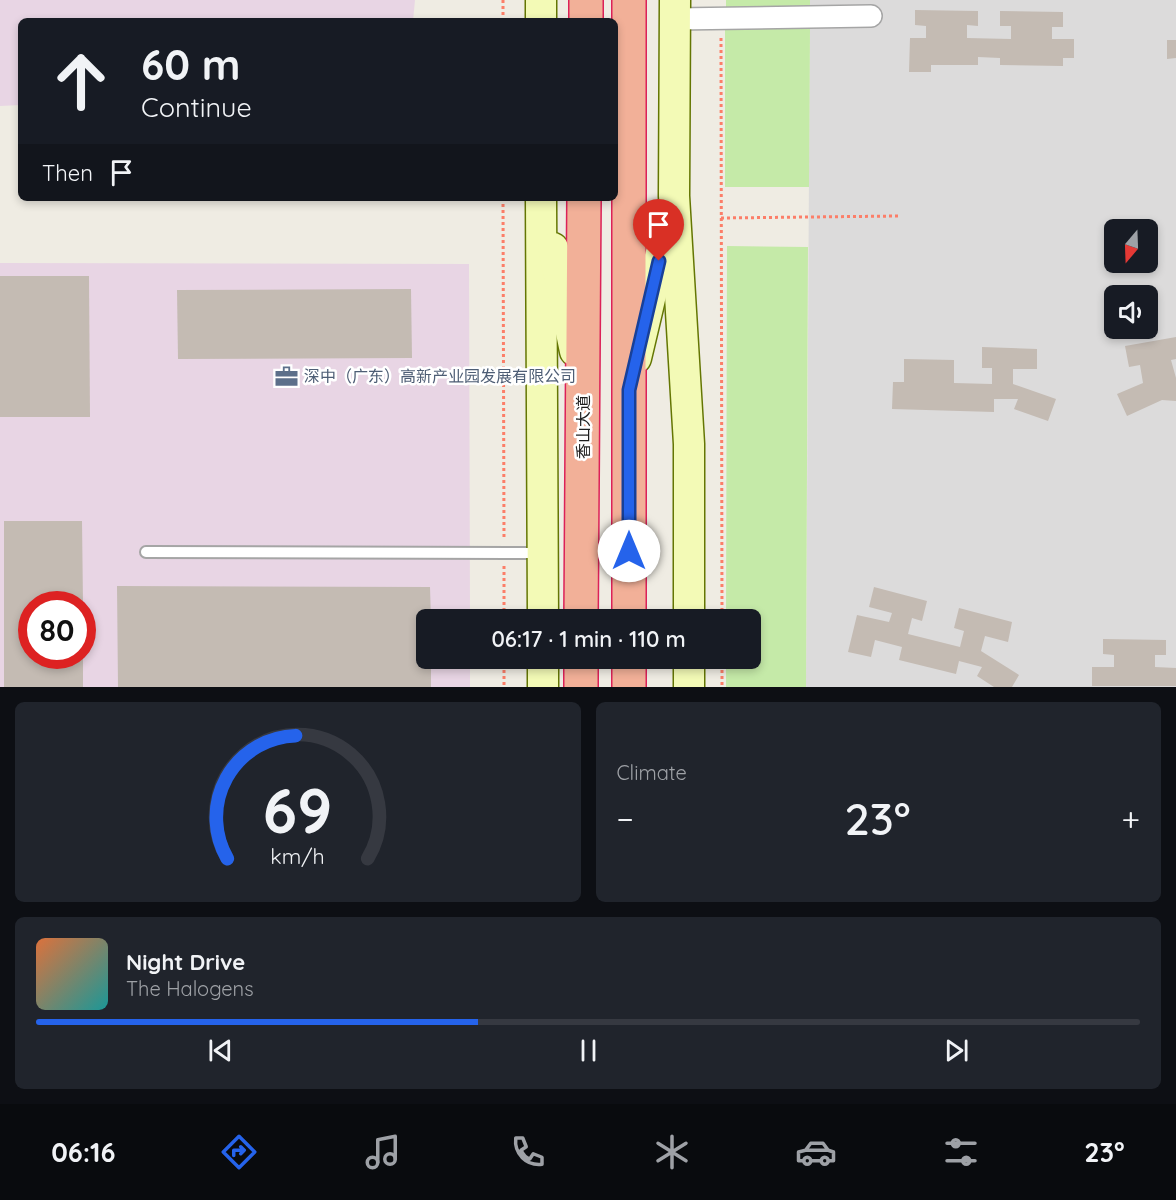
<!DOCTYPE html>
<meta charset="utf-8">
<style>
:root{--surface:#171b24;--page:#20242c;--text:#f1f3f6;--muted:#9ea1a6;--line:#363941;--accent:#2563eb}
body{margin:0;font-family:Quicksand,"Noto Sans SC",sans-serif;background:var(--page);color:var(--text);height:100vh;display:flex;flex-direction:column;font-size:22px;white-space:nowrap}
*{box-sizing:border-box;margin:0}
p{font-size:20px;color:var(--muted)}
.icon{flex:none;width:33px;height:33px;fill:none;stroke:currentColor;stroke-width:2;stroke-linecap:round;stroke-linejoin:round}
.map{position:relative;height:687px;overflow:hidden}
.side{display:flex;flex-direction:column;gap:15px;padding:15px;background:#0d0f14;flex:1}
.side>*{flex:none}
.banner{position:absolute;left:18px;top:18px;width:600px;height:183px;border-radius:9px;box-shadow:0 3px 9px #0003;background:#171b24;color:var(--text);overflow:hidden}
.needle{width:39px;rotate:199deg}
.tools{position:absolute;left:1104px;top:219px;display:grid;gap:12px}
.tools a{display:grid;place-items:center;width:54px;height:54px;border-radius:9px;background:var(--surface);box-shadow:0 3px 9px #0003;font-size:30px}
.speed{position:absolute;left:18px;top:591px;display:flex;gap:12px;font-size:30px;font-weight:700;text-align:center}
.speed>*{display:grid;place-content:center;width:78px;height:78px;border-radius:50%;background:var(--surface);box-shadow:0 3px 9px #0003;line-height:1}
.speed .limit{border:9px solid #d22;background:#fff;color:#111}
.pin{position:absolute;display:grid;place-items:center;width:51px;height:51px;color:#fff;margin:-62px -26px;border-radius:50% 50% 50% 0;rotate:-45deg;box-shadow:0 0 6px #0007}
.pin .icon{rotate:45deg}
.me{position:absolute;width:66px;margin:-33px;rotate:0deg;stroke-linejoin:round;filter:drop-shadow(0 0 4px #0008)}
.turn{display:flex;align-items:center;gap:21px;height:126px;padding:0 24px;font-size:27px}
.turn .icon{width:78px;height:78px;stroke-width:2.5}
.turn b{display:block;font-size:42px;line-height:51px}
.then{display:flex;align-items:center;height:57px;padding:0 24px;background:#0003;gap:12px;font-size:22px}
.big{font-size:45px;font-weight:600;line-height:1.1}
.side .tile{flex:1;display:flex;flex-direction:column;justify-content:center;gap:9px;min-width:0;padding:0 21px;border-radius:9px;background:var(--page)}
.side .dial{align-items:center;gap:0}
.dial svg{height:156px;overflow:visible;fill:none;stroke:var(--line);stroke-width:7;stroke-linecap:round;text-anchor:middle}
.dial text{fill:var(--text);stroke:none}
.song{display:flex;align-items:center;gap:18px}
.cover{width:72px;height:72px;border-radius:9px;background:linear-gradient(135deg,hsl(20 70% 55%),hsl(180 70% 35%))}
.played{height:6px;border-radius:3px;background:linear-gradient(90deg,var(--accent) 40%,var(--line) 40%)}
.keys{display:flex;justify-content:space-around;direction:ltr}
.heat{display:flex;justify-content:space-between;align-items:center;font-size:33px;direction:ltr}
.side .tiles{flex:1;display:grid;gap:15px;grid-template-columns:1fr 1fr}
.tile:last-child{grid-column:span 2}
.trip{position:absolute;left:416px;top:609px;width:345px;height:60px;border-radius:9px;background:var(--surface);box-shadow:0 3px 9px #0003;font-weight:600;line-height:60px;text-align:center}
.menu{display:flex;height:96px;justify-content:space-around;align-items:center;background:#090b0e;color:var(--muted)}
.menu .icon{width:42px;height:42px}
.menu .selected{color:var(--accent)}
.menu b{font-size:27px;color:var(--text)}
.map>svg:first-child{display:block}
.residential{fill:#dcdbdb;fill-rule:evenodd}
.industrial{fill:#e8d5e4;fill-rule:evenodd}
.grass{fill:#c5eaa8}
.building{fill:#c4bbb3}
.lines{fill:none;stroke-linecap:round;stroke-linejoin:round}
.service-casing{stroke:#a5a5a5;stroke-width:14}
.minor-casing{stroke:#a5a5a5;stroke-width:24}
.secondary-casing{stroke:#647603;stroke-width:33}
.trunk-casing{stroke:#dc2158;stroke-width:36}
.path{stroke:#fc7e68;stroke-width:3;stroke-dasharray:3 3;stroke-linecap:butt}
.service{stroke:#fff;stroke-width:10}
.minor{stroke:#fff;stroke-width:21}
.secondary{stroke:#f3fab6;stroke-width:30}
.trunk{stroke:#f2b098;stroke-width:33}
.route-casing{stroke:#184099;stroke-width:15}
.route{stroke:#2563eb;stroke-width:10}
.labels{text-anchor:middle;stroke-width:5;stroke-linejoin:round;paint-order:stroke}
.service-label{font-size:16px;fill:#4e5e75;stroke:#fff;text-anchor:start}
.street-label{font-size:16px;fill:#1e1e1e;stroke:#fff}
</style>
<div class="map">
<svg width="1176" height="687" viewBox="0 0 1176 687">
<rect width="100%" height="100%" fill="#efece3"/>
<!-- residential -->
<path class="residential" d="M810,0H1176V687H806ZM1114,230H1148V262H1114ZM1114,296H1148V328H1114Z"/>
<!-- industrial -->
<g class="industrial">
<path d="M0,0H415L413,21H21V105L0,106Z"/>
<path d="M0,263L469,264L470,619L426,620V658L470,659V687H0ZM32,604H82V656H32Z"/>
</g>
<!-- grass -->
<g class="grass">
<path d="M726,0H810V7L726,10Z"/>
<path d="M725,29H810L809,187H725Z"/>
<path d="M727,246L808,247L806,687H726V659L750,658V620L726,619Z"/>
</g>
<!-- building -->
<g class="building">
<path d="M915,10L978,11V26L967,25V38L1011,39V26H1000V11L1063,12V27H1052V39H1074V58H1063V66L1000,65V58L978,57V65H931V72H909L910,38H926V26L915,25Z"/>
<path d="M1167,40H1176V58L1167,59Z"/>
<path d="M0,276H89L90,417H0Z"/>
<path d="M411,289L412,358L178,359L177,290Z"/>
<path d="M1176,337V359L1171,360L1176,378V401L1162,400L1127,416L1117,394L1143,383L1140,365L1129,367L1125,346Z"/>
<path d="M982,347L1037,349V369H1013V384L1056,399L1048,421L1014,409L1018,399H994V412L892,409L893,382H904V359L954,360V383L992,384V368H982Z"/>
<path d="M4,521H82L83,604H32V656H83V687H4Z"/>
<path d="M117,586L430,587L431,620H426V658H431V687H118Z"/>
<path d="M874,587L927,601L922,621L912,618L908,634L960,647L964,631L954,628L959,608L1012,622L1008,642L985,636L981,651L1019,675L1012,687H994L977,676L982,667L959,661L956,674L899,660L902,647L875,640L871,657L848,652L857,615L889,622L892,613L869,607Z"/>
<path d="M1103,639L1166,640V655H1155V667L1176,668V686H1092V667H1114V655L1103,654Z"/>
</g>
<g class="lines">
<defs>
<path id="service" d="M146,552L542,553"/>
<path id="minor" d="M675,19L871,16"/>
<g id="secondary">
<path d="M675,0L674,196L689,444V620"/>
<path d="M541,21V0"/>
<path d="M541,198L543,620"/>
<path d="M553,248L575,351"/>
<path d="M636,358L667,227"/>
<path d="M543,658V687"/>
<path d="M689,687V658"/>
</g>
<g id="trunk">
<path d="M586,21V0"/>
<path d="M581,620L584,198"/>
<path d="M629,620V0"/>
<path d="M581,687V658"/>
<path d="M629,687V658"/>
</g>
</defs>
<!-- service casing -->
<use href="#service" class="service-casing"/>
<!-- minor casing -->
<use href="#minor" class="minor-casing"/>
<!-- secondary casing -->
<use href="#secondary" class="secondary-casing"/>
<!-- trunk casing -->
<use href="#trunk" class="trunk-casing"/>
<!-- path -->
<g class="path">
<path d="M503,0V21"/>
<path d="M721,38L722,620"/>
<path d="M503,198L504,538"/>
<path d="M721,218L899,216"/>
<path d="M504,566V620"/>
<path d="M504,658V687"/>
<path d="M722,658V687"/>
</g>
<!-- service -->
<use href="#service" class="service"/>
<!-- minor -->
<use href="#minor" class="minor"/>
<!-- secondary -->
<use href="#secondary" class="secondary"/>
<!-- trunk -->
<use href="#trunk" class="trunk"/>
</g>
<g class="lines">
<defs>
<path id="route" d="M629,551V390L659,261"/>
</defs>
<!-- route casing -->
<use href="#route" class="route-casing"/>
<!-- route -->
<use href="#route" class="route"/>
</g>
<!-- icons -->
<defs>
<symbol id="office-bare" viewBox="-9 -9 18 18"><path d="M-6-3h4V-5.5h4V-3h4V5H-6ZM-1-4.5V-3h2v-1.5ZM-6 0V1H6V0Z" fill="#5c6f8a" stroke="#fff" stroke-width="2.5" paint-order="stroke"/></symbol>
</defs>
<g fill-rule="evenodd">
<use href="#office-bare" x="270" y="360" width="33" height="33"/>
</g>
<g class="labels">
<!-- service labels -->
<g class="service-label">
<text x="304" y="382">深中（广东）高新产业园发展有限公司</text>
</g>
<!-- street labels -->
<g class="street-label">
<text transform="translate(583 427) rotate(-90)" y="6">香山大道</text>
</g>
</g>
</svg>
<div class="tools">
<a><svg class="needle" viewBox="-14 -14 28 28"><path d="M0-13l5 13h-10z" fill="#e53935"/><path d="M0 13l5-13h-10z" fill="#9ea1a6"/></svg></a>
<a><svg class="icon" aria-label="sound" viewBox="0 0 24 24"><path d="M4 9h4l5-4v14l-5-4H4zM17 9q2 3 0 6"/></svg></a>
</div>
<div class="speed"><div class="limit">80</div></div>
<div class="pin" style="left:659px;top:261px;background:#d93025"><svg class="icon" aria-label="arrive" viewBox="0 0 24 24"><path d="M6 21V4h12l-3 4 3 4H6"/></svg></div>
<svg class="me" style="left:629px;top:551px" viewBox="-20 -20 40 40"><circle r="19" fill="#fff"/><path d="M0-13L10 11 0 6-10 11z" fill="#2563eb"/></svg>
<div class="trip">06:17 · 1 min · 110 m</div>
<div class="banner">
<div class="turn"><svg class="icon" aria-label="ahead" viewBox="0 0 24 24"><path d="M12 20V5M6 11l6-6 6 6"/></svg><div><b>60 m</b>Continue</div></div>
<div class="then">Then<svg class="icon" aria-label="arrive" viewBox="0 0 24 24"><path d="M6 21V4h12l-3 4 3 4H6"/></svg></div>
</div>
</div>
<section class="side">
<div class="tiles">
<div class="tile dial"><svg viewBox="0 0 100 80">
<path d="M14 69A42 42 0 1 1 86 69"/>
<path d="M14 69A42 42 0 0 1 49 6" stroke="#2563eb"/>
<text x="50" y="56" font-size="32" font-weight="700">69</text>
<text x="50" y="72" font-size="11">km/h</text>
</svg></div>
<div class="tile"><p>Climate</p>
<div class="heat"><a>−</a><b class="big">23°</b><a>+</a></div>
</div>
<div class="tile">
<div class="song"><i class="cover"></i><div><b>Night Drive</b><p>The Halogens</p></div></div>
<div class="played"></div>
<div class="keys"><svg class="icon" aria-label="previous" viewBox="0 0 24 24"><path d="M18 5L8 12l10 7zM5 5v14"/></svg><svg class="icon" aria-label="pause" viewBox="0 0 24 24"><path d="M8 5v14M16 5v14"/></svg><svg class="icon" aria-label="next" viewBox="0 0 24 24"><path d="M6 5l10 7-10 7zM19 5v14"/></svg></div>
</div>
</div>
</section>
<nav class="menu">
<b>06:16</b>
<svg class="icon selected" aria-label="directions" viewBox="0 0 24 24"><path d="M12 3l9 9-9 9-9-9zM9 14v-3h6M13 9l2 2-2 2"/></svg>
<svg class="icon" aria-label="music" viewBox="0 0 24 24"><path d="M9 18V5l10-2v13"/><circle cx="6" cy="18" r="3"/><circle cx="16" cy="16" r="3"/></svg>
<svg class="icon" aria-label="phone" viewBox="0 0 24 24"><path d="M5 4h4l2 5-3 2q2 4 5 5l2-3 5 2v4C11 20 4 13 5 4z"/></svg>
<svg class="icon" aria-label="climate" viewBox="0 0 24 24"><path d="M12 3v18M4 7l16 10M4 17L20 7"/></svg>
<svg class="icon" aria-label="car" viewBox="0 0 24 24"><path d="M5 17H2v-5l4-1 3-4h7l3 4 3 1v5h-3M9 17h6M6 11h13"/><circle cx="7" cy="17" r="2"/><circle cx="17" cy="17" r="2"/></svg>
<svg class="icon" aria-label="filters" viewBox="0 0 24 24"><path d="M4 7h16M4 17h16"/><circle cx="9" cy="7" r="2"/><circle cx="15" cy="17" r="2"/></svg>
<b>23°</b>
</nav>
